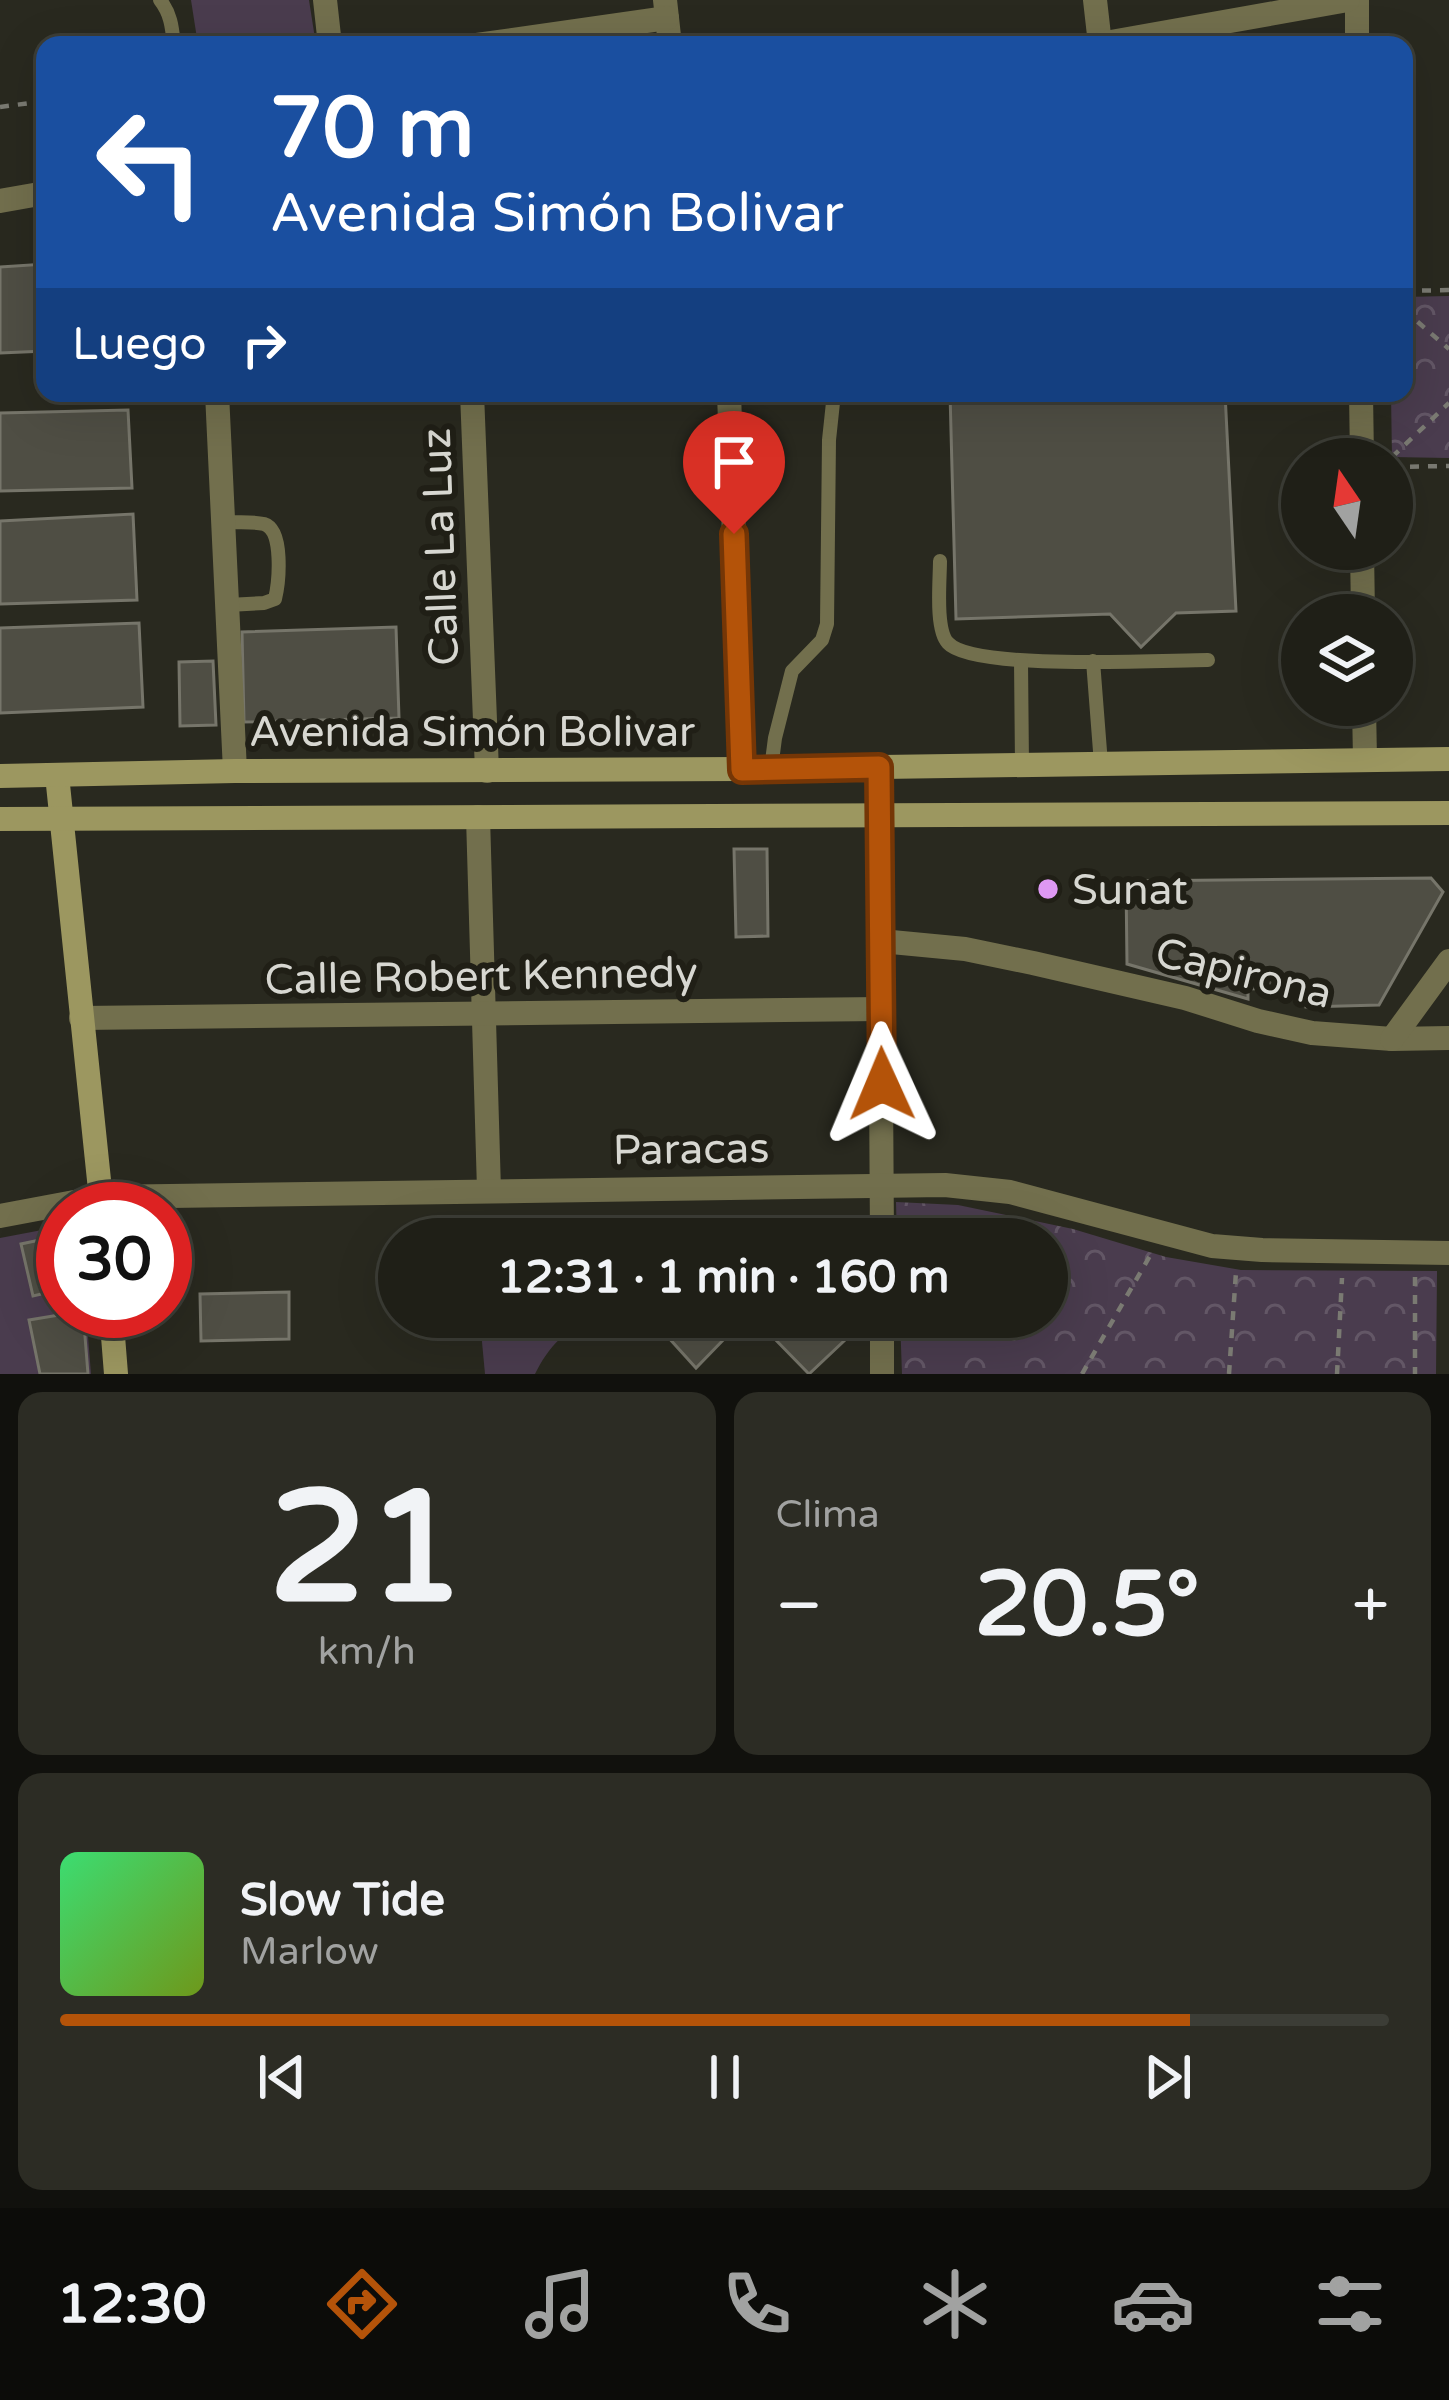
<!DOCTYPE html>
<html lang="es">
<meta charset="utf-8">
<style>
:root{--surface:#1f1f17;--page:#2c2c24;--text:#f1f3f6;--muted:#a1a2a1;--line:#3c3d36;--accent:#b45309}
body{margin:0;font-family:"Varela Round",sans-serif;background:var(--page);color:var(--text);height:100vh;display:flex;flex-direction:column;font-size:45px;white-space:nowrap}
*{box-sizing:border-box;margin:0}
p{font-size:39px;color:var(--muted)}
.icon{flex:none;width:66px;height:66px;fill:none;stroke:currentColor;stroke-width:2;stroke-linecap:round;stroke-linejoin:round}
.map{position:relative;height:1374px;overflow:hidden}
.sheet{display:flex;flex-direction:column;gap:18px;padding:18px;background:#11110d;flex:1}
.sheet>*{flex:none}
.guide{position:absolute;left:36px;top:36px;width:1377px;height:366px;border-radius:24px;box-shadow:0 12px 48px #0002,0 0 0 3px var(--line);background:#1a4fa0;color:#fff;overflow:hidden}
.needle{width:78px;rotate:347deg}
.controls{position:absolute;left:1281px;top:438px;display:grid;gap:24px}
.controls a{display:grid;place-items:center;width:132px;height:132px;border-radius:50%;background:var(--surface);box-shadow:0 12px 48px #0002,0 0 0 3px var(--line);font-size:60px}
.speed{position:absolute;left:36px;top:1182px;display:flex;gap:24px;font-size:60px;font-weight:700;text-align:center}
.speed>*{display:grid;place-content:center;width:156px;height:156px;border-radius:50%;background:var(--surface);box-shadow:0 12px 48px #0002,0 0 0 3px var(--line);line-height:1}
.speed .limit{border:18px solid #d22;background:#fff;color:#111}
.pin{position:absolute;display:grid;place-items:center;width:102px;height:102px;color:#fff;margin:-123px -51px;border-radius:50% 50% 50% 0;rotate:-45deg;box-shadow:0 0 12px #0007}
.pin .icon{rotate:45deg}
.me{position:absolute;width:132px;margin:-66px;rotate:359deg;stroke-linejoin:round;filter:drop-shadow(0 0 9px #0008)}
.turn{display:flex;align-items:center;gap:42px;height:252px;padding:0 36px;font-size:54px}
.turn .icon{width:156px;height:156px;stroke-width:2.5}
.turn b{display:block;font-size:84px;line-height:102px}
.then{display:flex;align-items:center;height:114px;padding:0 36px;background:#0003;gap:24px;font-size:45px}
.big{font-size:90px;font-weight:800;line-height:1.1}
.sheet .card{flex:1;display:flex;flex-direction:column;justify-content:center;gap:18px;min-width:0;padding:0 42px;border-radius:24px;background:var(--page)}
.sheet .dial{align-items:center;gap:0}
.dial b{font-size:156px;line-height:1}
.song{display:flex;align-items:center;gap:36px}
.cover{width:144px;height:144px;border-radius:18px;background:linear-gradient(135deg,hsl(140 70% 55%),hsl(80 70% 35%))}
.played{height:12px;border-radius:6px;background:linear-gradient(90deg,var(--accent) 85%,var(--line) 85%)}
.keys{display:flex;justify-content:space-around;direction:ltr}
.heat{display:flex;justify-content:space-between;align-items:center;font-size:66px;direction:ltr}
.sheet .tiles{flex:1;display:grid;gap:18px;grid-template-columns:1fr 1fr}
.card:last-child{grid-column:span 2}
.trip{position:absolute;left:378px;top:1218px;width:690px;height:120px;border-radius:60px;background:var(--surface);box-shadow:0 12px 48px #0002,0 0 0 3px var(--line);font-weight:800;line-height:120px;text-align:center}
.menu{display:flex;height:192px;justify-content:space-around;align-items:center;background:#0c0c09;color:var(--muted)}
.menu .icon{width:84px;height:84px}
.menu .selected{color:var(--accent)}
.menu b{font-size:54px;color:var(--text)}
.map>svg:first-child{display:block}
.green{fill:#4a3c4e}
.park{fill:url(#park-crowns)}
.building{fill:#4f4e44;stroke:#76756a;stroke-width:3}
.lines{fill:none;stroke-linecap:round;stroke-linejoin:round}
.path{stroke:#7a7a72;stroke-width:4.5;stroke-dasharray:9 9;stroke-linecap:butt}
.lane{stroke:#726f4d;stroke-width:14}
.street{stroke:#726f4d;stroke-width:24}
.secondary{stroke:#9c9760;stroke-width:24}
.route-casing{stroke:#753606;stroke-width:30}
.route{stroke:#b45309;stroke-width:21}
.poi-dot{fill:#de98f3;stroke:#201f16;stroke-width:4.5}
.labels{text-anchor:middle;stroke-width:12;stroke-linejoin:round;paint-order:stroke}
.street-label{font-size:42px;fill:#d7d7d1;stroke:#201f16}
.poi-label{font-size:42px;fill:#d7d7d1;stroke:#201f16;text-anchor:start}
</style>
<div class="map">
<svg width="1449" height="1374" viewBox="0 0 1449 1374">
<defs>
<pattern id="park-crowns" width="20" height="18" patternUnits="userSpaceOnUse" patternTransform="scale(3)"><rect width="20" height="18" fill="#4a3c4e"/><path d="M2 6a3 3 0 1 1 6 0M12 15a3 3 0 1 1 6 0" fill="none" stroke="#635766"/></pattern>
</defs>
<rect width="100%" height="100%" fill="#29291f"/>
<!-- green -->
<g class="green">
<path d="M191,0H309L316,45H198Z"/>
<path d="M625,1220L628,1239H559L560,1234L450,1237L448,1222Z"/>
<path d="M63,1226V1311H86L91,1374H0V1238Z"/>
<path d="M484,1317H594C566,1329 549,1346 535,1374H485L482,1342Z"/>
</g>
<!-- park -->
<g class="park">
<path d="M1449,296V458L1392,457L1391,393H1404V297Z"/>
<path d="M896,1202L958,1205L1073,1229L1166,1257L1241,1270L1437,1271L1436,1374H902L900,1317H1047V1239H897Z"/>
</g>
<!-- building -->
<g class="building">
<path d="M45,264V351L0,353V267Z"/>
<path d="M950,393H1225L1236,611L1176,613L1141,647L1110,614L956,619Z"/>
<path d="M128,410L132,488L0,491V413Z"/>
<path d="M133,514L137,600L0,604V521Z"/>
<path d="M139,623L143,707L0,713V628Z"/>
<path d="M396,627L399,718L244,722L242,632Z"/>
<path d="M213,661L216,725L180,726L179,662Z"/>
<path d="M734,849H767L768,936L736,937Z"/>
<path d="M1431,878L1443,892L1379,1005L1306,1007L1305,987L1248,989V999L1127,964L1126,881Z"/>
<path d="M63,1235V1289L33,1296L21,1244Z"/>
<path d="M289,1292V1339L201,1341L200,1294Z"/>
<path d="M83,1311L88,1374H40L29,1320Z"/>
<path d="M667,1317H821L845,1340L809,1374L768,1332L729,1334L696,1368L658,1326Z"/>
</g>
<g class="lines">
<!-- path -->
<g class="path">
<path d="M0,107L45,101"/>
<path d="M1404,291L1449,290"/>
<path d="M1404,310L1449,349"/>
<path d="M1392,457L1449,403"/>
<path d="M1392,467L1449,466"/>
<path d="M1415,1277V1374"/>
<path d="M1082,1374L1151,1254"/>
<path d="M1229,1374L1236,1272"/>
<path d="M1337,1374L1342,1278"/>
</g>
<!-- lane -->
<g class="lane">
<path d="M160,0C171,14 172,27 174,45"/>
<path d="M223,522C236,523 252,521 264,524C284,530 279,582 275,599L264,603L228,605"/>
<path d="M940,561C940,580 935,630 948,643C973,671 1164,660 1208,660"/>
<path d="M1021,661L1022,765"/>
<path d="M1093,661L1101,764"/>
<path d="M771,769L775,738L792,671L822,640L827,624L829,440L834,393"/>
</g>
<!-- street -->
<g class="street">
<path d="M325,0L330,45"/>
<path d="M665,0L670,45"/>
<path d="M1095,0L1100,44"/>
<path d="M1357,0V45"/>
<path d="M477,45L667,18"/>
<path d="M1094,45L1348,0"/>
<path d="M0,201L45,193"/>
<path d="M217,393L235,771"/>
<path d="M472,393L487,771"/>
<path d="M729,393L742,769"/>
<path d="M1361,393L1362,459"/>
<path d="M1362,549L1363,615"/>
<path d="M1364,705L1365,760"/>
<path d="M879,768L882,1239"/>
<path d="M478,817L489,1190"/>
<path d="M881,941L965,949L1033,963L1185,998L1258,1021L1312,1033L1392,1039L1449,1038"/>
<path d="M81,1018L881,1009"/>
<path d="M1392,1039L1449,961"/>
<path d="M0,1216L101,1197L945,1185L1010,1192L1212,1246L1262,1250L1449,1253"/>
<path d="M882,1317V1374"/>
</g>
<!-- secondary -->
<g class="secondary">
<path d="M57,775L102,1209"/>
<path d="M0,776L235,771L742,769L1449,759"/>
<path d="M0,819L1449,813"/>
<path d="M111,1311L116,1374"/>
</g>
</g>
<g class="lines">
<defs>
<path id="route" d="M734,534L742,770L879,767L882,1084"/>
</defs>
<!-- route casing -->
<use href="#route" class="route-casing"/>
<!-- route -->
<use href="#route" class="route"/>
</g>
<!-- markers -->
<circle class="poi-dot" cx="1048" cy="889" r="12"/>
<g class="labels">
<!-- street labels -->
<g class="street-label">
<text transform="translate(439 547) rotate(-92)" y="15">Calle La Luz</text>
<text x="472" y="746">Avenida Simón Bolivar</text>
<text transform="translate(1244 972) rotate(14)" y="15">Capirona</text>
<text transform="translate(481 975) rotate(-1)" y="15">Calle Robert Kennedy</text>
<text transform="translate(691 1148) rotate(-1)" y="15">Paracas</text>
</g>
<!-- poi labels -->
<g class="poi-label">
<text x="1072" y="904">Sunat</text>
</g>
</g>
</svg>
<div class="controls">
<a><svg class="needle" viewBox="-14 -14 28 28"><path d="M0-13l5 13h-10z" fill="#e53935"/><path d="M0 13l5-13h-10z" fill="#a1a2a1"/></svg></a>
<a><svg class="icon" aria-label="layers" viewBox="0 0 24 24"><path d="M12 4l9 5-9 5-9-5zM3 14l9 5 9-5"/></svg></a>
</div>
<div class="speed"><div class="limit">30</div></div>
<div class="pin" style="left:734px;top:534px;background:#d93025"><svg class="icon" aria-label="arrive" viewBox="0 0 24 24"><path d="M6 21V4h12l-3 4 3 4H6"/></svg></div>
<svg class="me" style="left:882px;top:1084px" viewBox="-20 -20 40 40"><path d="M0-17L14 15 0 8-14 15z" fill="#b45309" stroke="#fff" stroke-width="4"/></svg>
<div class="trip">12:31 · 1 min · 160 m</div>
<div class="guide">
<div class="turn"><svg class="icon" aria-label="left" viewBox="0 0 24 24"><path d="M17 20v-9H6M10 6l-5 5 5 5"/></svg><div><b>70 m</b>Avenida Simón Bolivar</div></div>
<div class="then">Luego<svg class="icon" aria-label="right" viewBox="0 0 24 24"><path d="M7 20v-9h11M14 6l5 5-5 5"/></svg></div>
</div>
</div>
<section class="sheet">
<div class="tiles">
<div class="card dial"><b>21</b><p>km/h</p></div>
<div class="card"><p>Clima</p>
<div class="heat"><a>−</a><b class="big">20.5°</b><a>+</a></div>
</div>
<div class="card">
<div class="song"><i class="cover"></i><div><b>Slow Tide</b><p>Marlow</p></div></div>
<div class="played"></div>
<div class="keys"><svg class="icon" aria-label="previous" viewBox="0 0 24 24"><path d="M18 5L8 12l10 7zM5 5v14"/></svg><svg class="icon" aria-label="pause" viewBox="0 0 24 24"><path d="M8 5v14M16 5v14"/></svg><svg class="icon" aria-label="next" viewBox="0 0 24 24"><path d="M6 5l10 7-10 7zM19 5v14"/></svg></div>
</div>
</div>
</section>
<nav class="menu">
<b>12:30</b>
<svg class="icon selected" aria-label="directions" viewBox="0 0 24 24"><path d="M12 3l9 9-9 9-9-9zM9 14v-3h6M13 9l2 2-2 2"/></svg>
<svg class="icon" aria-label="music" viewBox="0 0 24 24"><path d="M9 18V5l10-2v13"/><circle cx="6" cy="18" r="3"/><circle cx="16" cy="16" r="3"/></svg>
<svg class="icon" aria-label="phone" viewBox="0 0 24 24"><path d="M5 4h4l2 5-3 2q2 4 5 5l2-3 5 2v4C11 20 4 13 5 4z"/></svg>
<svg class="icon" aria-label="climate" viewBox="0 0 24 24"><path d="M12 3v18M4 7l16 10M4 17L20 7"/></svg>
<svg class="icon" aria-label="car" viewBox="0 0 24 24"><path d="M5 17H2v-5l4-1 3-4h7l3 4 3 1v5h-3M9 17h6M6 11h13"/><circle cx="7" cy="17" r="2"/><circle cx="17" cy="17" r="2"/></svg>
<svg class="icon" aria-label="filters" viewBox="0 0 24 24"><path d="M4 7h16M4 17h16"/><circle cx="9" cy="7" r="2"/><circle cx="15" cy="17" r="2"/></svg>
</nav>
